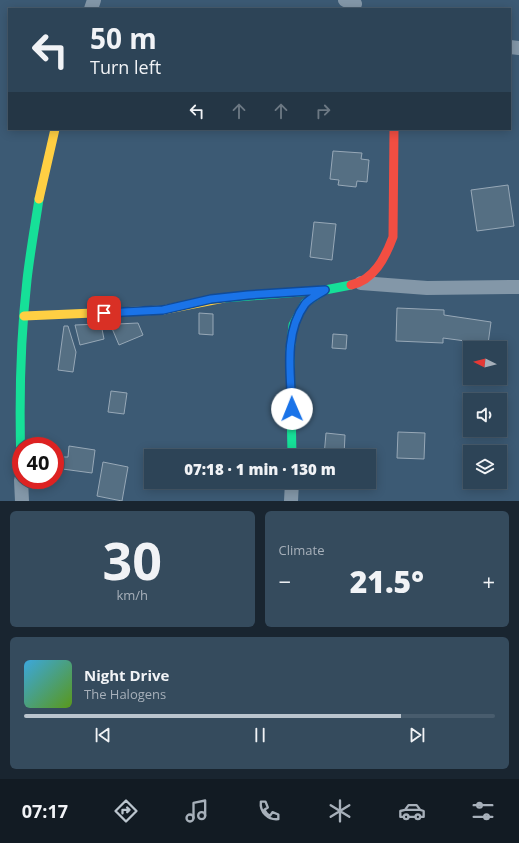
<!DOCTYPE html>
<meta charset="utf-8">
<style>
:root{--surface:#2d4457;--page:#354b5d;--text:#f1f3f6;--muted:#a7b0ba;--line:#485c6d;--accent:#bbc5ce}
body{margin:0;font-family:"Open Sans",sans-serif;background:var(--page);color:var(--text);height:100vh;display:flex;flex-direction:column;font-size:15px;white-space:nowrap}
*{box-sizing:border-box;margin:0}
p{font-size:13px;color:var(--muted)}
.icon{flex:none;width:22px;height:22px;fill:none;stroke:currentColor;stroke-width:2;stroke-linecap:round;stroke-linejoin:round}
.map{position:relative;height:501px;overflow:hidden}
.side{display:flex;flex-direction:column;gap:10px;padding:10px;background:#192530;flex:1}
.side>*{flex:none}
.top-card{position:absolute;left:8px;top:8px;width:503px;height:122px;border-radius:0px;box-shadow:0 2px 10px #0003,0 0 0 1px var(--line);background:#2d4457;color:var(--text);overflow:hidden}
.needle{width:26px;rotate:276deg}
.controls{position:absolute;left:463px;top:341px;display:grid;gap:8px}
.controls a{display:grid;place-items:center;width:44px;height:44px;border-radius:0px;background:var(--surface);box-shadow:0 2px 10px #0003,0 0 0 1px var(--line);font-size:20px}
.speed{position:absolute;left:12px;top:437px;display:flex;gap:8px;font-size:20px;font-weight:700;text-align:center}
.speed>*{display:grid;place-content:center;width:52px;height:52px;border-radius:50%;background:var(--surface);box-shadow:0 2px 10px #0003,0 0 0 1px var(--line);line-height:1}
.speed .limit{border:6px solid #d22;background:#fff;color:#111}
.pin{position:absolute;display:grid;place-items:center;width:34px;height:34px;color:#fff;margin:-17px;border-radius:8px;box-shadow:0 2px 6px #0006}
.me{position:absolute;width:44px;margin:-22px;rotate:359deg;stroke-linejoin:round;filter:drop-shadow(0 0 3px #0008)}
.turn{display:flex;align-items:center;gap:14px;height:84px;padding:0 16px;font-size:18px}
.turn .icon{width:52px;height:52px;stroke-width:2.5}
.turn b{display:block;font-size:28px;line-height:34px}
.lanes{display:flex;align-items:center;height:38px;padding:0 16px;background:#0003;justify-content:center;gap:20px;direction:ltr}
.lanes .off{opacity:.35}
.big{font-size:30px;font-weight:800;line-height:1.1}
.side .widget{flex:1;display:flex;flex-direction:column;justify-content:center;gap:6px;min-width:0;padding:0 14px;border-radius:6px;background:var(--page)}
.side .dial{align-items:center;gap:0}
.dial b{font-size:52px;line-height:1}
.song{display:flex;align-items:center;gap:12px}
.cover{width:48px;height:48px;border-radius:6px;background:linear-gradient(135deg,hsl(200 70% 55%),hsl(90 70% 35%))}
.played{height:4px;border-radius:2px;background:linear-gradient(90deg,var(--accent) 80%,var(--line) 80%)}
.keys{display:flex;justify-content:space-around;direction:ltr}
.heat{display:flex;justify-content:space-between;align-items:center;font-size:22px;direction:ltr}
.side .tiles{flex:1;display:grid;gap:10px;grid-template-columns:1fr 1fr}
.widget:last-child{grid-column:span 2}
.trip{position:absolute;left:144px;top:449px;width:232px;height:40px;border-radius:0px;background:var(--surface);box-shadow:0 2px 10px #0003,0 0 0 1px var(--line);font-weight:800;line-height:40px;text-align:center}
.tab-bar{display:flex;height:64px;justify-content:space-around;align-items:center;background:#121b23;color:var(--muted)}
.tab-bar .icon{width:28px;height:28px}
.tab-bar .active{color:var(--accent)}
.tab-bar b{font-size:18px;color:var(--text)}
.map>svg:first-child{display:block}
.building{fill:#556f83;stroke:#97a8b7}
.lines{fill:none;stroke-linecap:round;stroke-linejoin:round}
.street{stroke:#8397a8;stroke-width:14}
.fast{stroke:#16e098;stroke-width:9}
.slow{stroke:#ffcf43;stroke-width:9}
.jam{stroke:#f24e42;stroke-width:9}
.route-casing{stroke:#114b97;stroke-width:10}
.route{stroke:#1a73e8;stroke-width:7}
</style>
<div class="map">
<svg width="519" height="501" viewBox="0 0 519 501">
<rect width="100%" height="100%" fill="#3c5a74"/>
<!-- building -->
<g class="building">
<path d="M333,151L362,153L361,159L369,160L367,182L357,181L356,187L338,185L339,180L330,179Z"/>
<path d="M508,185L514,226L477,231L471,190Z"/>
<path d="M314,222L336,224L332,260L310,257Z"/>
<path d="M397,308L444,310V315L491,322L488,344L443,338V343L396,341Z"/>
<path d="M199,313L213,314V335L199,334Z"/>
<path d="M138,323L143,335L119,345L111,326L117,324Z"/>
<path d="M101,324L104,339L80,345L75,325Z"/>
<path d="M64,326H68L76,352L73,372L58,370Z"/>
<path d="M333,334L347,335L346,349L332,348Z"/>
<path d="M111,391L127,393L124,414L108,412Z"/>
<path d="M398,432L425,433L424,459L397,458Z"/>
<path d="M326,433L345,435L344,456H324Z"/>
<path d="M69,446L95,450L92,473L55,468V457H68Z"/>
<path d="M103,462L128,467L122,501L97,496Z"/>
</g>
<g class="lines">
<!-- street -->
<g class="street">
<path d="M345,0L355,4"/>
<path d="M91,9L94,0"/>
<path d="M510,47L519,48"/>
<path d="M361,283L427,288L519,287"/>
<path d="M21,480L22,501"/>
<path d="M291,501L292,482"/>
</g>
<!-- fast -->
<g class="fast">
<path d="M224,298L325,290"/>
<path d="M292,456L290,351L293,325L305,303L325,290L351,285"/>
<path d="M21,466C19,404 20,342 27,280C30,253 35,226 39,199"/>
</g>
<!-- slow -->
<g class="slow">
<path d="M39,199L55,129"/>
<path d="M24,316L163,310L224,298"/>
</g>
<!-- jam -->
<path class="jam" d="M351,285C374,280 385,258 393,237L394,129"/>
</g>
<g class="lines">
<defs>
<path id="route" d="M104,313L163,310L211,299L248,295L325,290C319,294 309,299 305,304C283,334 291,375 292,409"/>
</defs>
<!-- route casing -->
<use href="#route" class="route-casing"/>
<!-- route -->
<use href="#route" class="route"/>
</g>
</svg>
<div class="controls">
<a><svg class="needle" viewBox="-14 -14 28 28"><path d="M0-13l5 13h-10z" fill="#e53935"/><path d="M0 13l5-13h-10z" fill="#a7b0ba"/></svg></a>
<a><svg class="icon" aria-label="sound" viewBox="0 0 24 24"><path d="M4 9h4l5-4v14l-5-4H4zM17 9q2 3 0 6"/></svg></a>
<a><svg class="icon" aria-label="layers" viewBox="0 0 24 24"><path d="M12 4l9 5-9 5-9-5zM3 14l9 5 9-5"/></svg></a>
</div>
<div class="speed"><div class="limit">40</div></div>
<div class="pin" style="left:104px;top:313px;background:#d93025"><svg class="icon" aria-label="arrive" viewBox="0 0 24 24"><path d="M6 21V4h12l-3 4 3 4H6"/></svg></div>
<svg class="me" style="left:292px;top:409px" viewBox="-20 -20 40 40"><circle r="19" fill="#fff"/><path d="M0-13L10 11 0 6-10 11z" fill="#1a73e8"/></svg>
<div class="trip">07:18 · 1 min · 130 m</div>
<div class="top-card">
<div class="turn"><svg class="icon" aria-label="left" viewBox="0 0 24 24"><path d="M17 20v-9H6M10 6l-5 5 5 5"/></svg><div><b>50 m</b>Turn left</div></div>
<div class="lanes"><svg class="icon" aria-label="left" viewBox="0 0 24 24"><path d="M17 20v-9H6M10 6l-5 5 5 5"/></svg><svg class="icon off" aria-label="ahead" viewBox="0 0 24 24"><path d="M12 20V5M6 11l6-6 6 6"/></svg><svg class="icon off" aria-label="ahead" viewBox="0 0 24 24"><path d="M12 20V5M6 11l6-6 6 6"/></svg><svg class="icon off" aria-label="right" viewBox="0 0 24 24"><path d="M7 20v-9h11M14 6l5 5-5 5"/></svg></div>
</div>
</div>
<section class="side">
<div class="tiles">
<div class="widget dial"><b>30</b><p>km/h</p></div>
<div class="widget"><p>Climate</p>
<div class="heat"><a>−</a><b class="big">21.5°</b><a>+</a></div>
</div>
<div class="widget">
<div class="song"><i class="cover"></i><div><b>Night Drive</b><p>The Halogens</p></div></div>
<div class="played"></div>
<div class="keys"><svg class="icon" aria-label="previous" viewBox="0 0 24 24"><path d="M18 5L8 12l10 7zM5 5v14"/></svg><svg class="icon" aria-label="pause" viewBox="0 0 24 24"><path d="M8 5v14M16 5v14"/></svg><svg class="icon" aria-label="next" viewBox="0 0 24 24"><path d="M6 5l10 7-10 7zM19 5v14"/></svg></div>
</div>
</div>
</section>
<nav class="tab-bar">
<b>07:17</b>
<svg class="icon active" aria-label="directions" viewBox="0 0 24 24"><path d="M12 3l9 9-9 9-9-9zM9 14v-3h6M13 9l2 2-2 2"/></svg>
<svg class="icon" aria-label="music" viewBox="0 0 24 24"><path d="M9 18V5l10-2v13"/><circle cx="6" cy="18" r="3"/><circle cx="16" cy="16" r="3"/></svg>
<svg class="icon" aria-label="phone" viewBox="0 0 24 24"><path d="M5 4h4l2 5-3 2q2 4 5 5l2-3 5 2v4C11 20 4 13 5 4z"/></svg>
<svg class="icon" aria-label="climate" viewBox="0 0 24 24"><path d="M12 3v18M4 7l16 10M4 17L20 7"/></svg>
<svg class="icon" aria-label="car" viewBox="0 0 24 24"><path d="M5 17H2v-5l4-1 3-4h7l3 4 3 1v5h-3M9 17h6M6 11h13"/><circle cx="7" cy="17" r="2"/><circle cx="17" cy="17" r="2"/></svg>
<svg class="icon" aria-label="filters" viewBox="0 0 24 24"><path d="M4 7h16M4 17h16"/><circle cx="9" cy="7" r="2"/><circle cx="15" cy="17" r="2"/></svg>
</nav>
